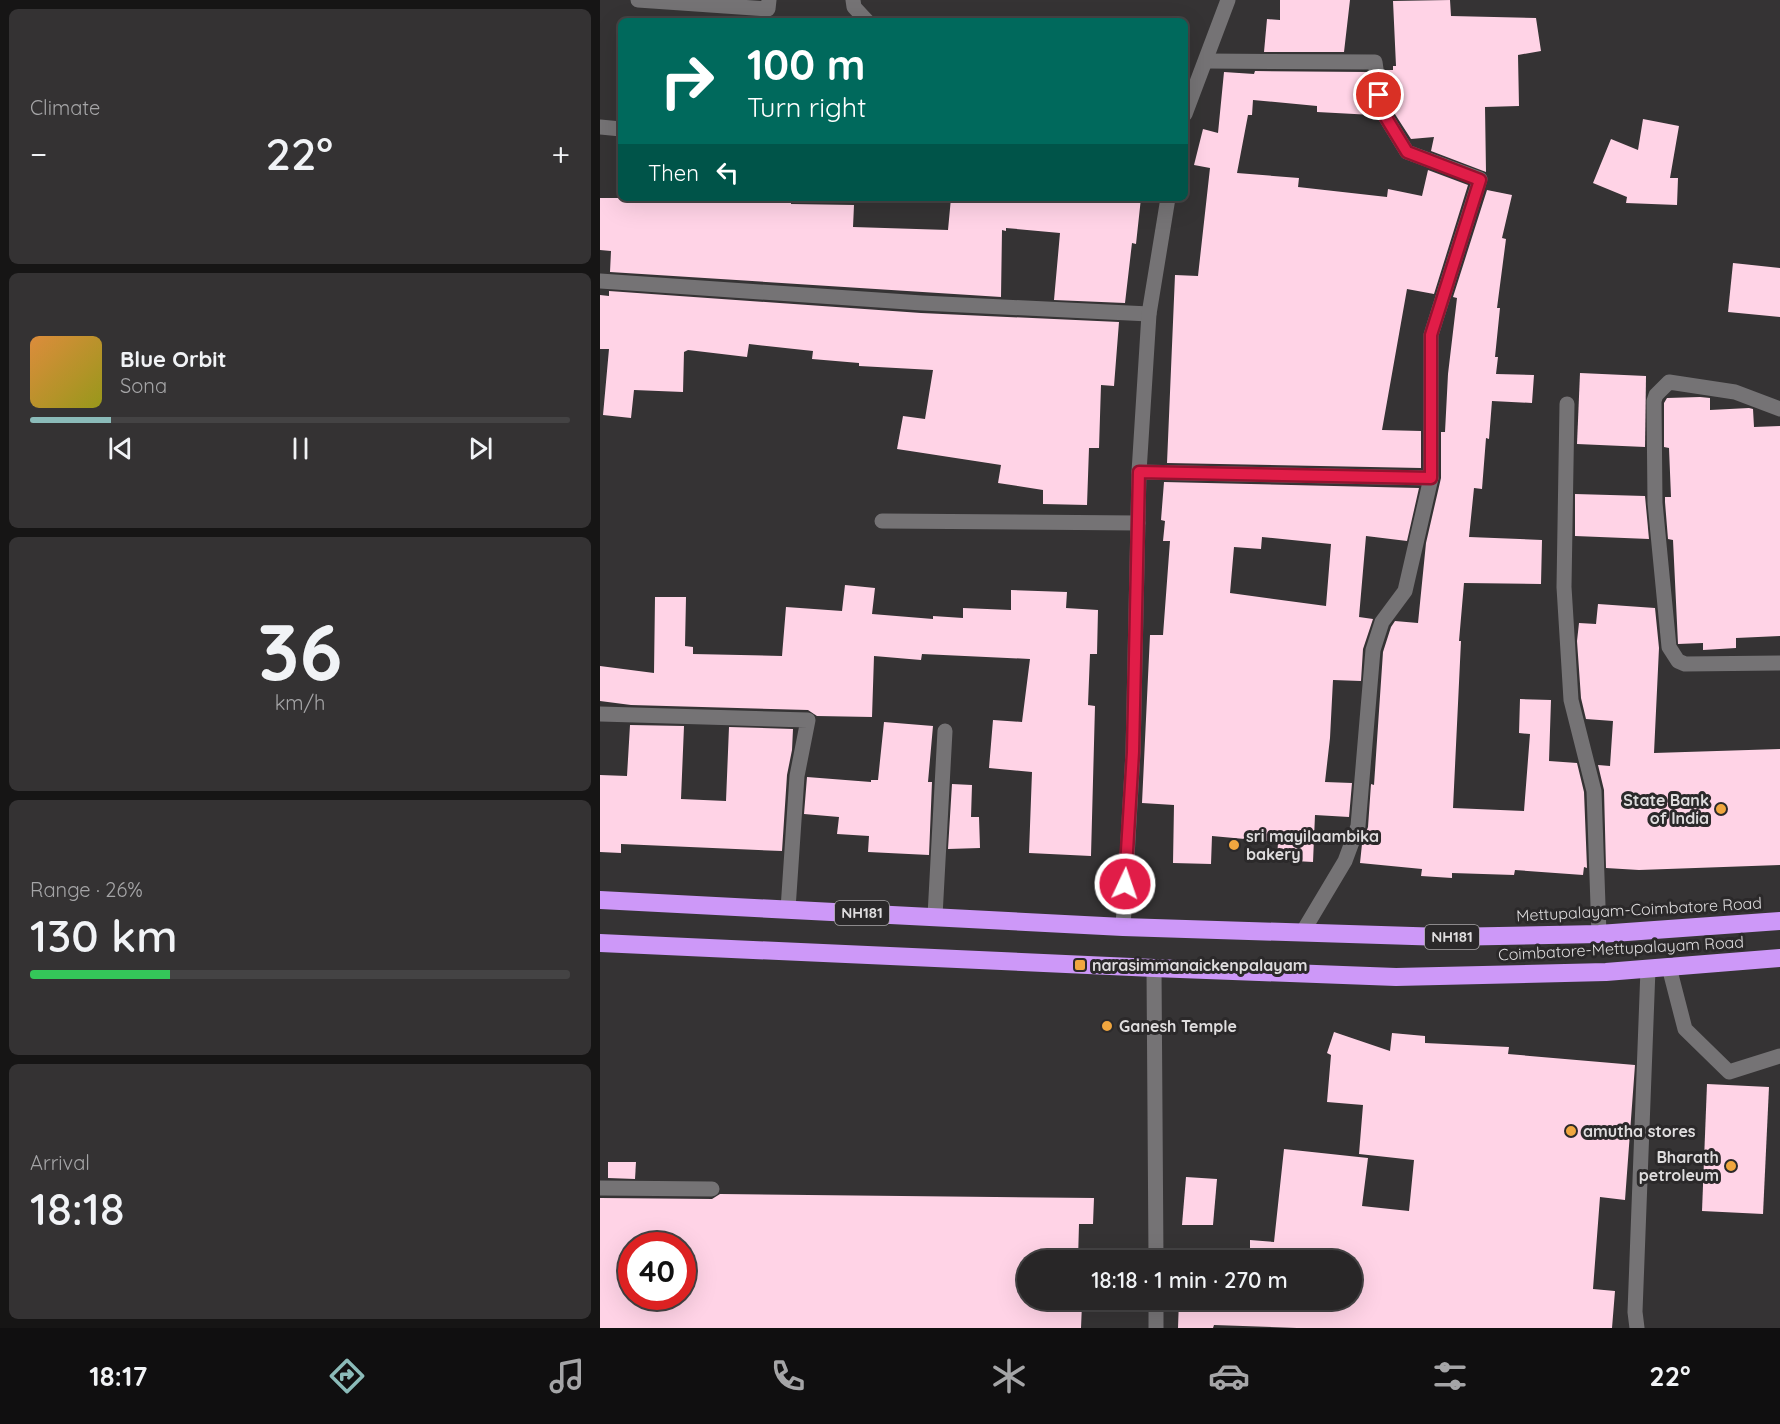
<!DOCTYPE html>
<meta charset="utf-8">
<style>
:root{--surface:#282627;--page:#343233;--text:#f1f3f6;--muted:#a5a5a7;--line:#444344;--accent:#8bbbb9}
body{margin:0;font-family:Quicksand,sans-serif;background:var(--page);color:var(--text);height:100vh;display:flex;flex-direction:column;font-size:22px;white-space:nowrap}
*{box-sizing:border-box;margin:0}
p{font-size:20px;color:var(--muted)}
.icon{flex:none;width:33px;height:33px;fill:none;stroke:currentColor;stroke-width:2;stroke-linecap:round;stroke-linejoin:round}
.map{position:relative;flex:1;overflow:hidden}
.sheet{display:flex;flex-direction:column;gap:9px;padding:9px;background:#161515;width:600px}
.sheet>*{flex:none}
.top-card{position:absolute;left:18px;top:18px;width:570px;height:183px;border-radius:9px;box-shadow:0 6px 24px #0002,0 0 0 2px var(--line);background:#00695c;color:#fff;overflow:hidden}
.speed{position:absolute;left:18px;top:1232px;display:flex;gap:12px;font-size:30px;font-weight:700;text-align:center}
.speed>*{display:grid;place-content:center;width:78px;height:78px;border-radius:50%;background:var(--surface);box-shadow:0 6px 24px #0002,0 0 0 2px var(--line);line-height:1}
.speed .limit{border:9px solid #d22;background:#fff;color:#111}
.pin{position:absolute;display:grid;place-items:center;width:51px;height:51px;color:#fff;margin:-26px;border:3px solid #fff;border-radius:50%;box-shadow:0 2px 6px #0007}
.me{position:absolute;width:66px;margin:-33px;rotate:3deg;stroke-linejoin:round;filter:drop-shadow(0 0 4px #0008)}
.turn{display:flex;align-items:center;gap:21px;height:126px;padding:0 30px;font-size:27px}
.turn .icon{width:78px;height:78px;stroke-width:2.5}
.turn b{display:block;font-size:42px;line-height:51px}
.then{display:flex;align-items:center;height:57px;padding:0 30px;background:#0003;gap:12px;font-size:22px}
.big{font-size:45px;font-weight:600;line-height:1.1}
.sheet .tile{flex:1;display:flex;flex-direction:column;justify-content:center;gap:9px;min-width:0;padding:0 21px;border-radius:9px;background:var(--page)}
.sheet .dial{align-items:center;gap:0}
.dial b{font-size:78px;line-height:1}
.song{display:flex;align-items:center;gap:18px}
.cover{width:72px;height:72px;border-radius:9px;background:linear-gradient(135deg,hsl(30 70% 55%),hsl(60 70% 35%))}
.played{height:6px;border-radius:3px;background:linear-gradient(90deg,var(--accent) 15%,var(--line) 15%)}
.keys{display:flex;justify-content:space-around;direction:ltr}
.heat{display:flex;justify-content:space-between;align-items:center;font-size:33px;direction:ltr}
.charge{height:9px;border-radius:4px;background:linear-gradient(90deg,#34c759 26%,var(--line) 0)}
.trip{position:absolute;left:417px;top:1250px;width:345px;height:60px;border-radius:30px;background:var(--surface);box-shadow:0 6px 24px #0002,0 0 0 2px var(--line);font-weight:600;line-height:60px;text-align:center}
.tabs{display:flex;height:96px;justify-content:space-around;align-items:center;background:#100f10;color:var(--muted)}
.tabs .icon{width:42px;height:42px}
.tabs .active{color:var(--accent)}
.tabs b{font-size:27px;color:var(--text)}
main{display:flex;flex:1;min-height:0}
.map>svg:first-child{display:block}
.building{fill:#ffd3e6;fill-rule:evenodd}
.lines{fill:none;stroke-linecap:round;stroke-linejoin:round}
.minor{stroke:#757375;stroke-width:15}
.highway{stroke:#cd98f8;stroke-width:18}
.route-casing{stroke:#92132f;stroke-width:15}
.route{stroke:#e11d48;stroke-width:10}
.poi-dot{fill:#f0a63f;stroke:#2b292a;stroke-width:2}
.labels{text-anchor:middle;stroke-width:6;stroke-linejoin:round;paint-order:stroke}
.shield{fill:#2b292a;stroke:#a9a7a8;stroke-width:1.5}
.shield-label{font-size:15px;font-weight:bold;fill:#dfddde}
.poi-label{font-size:16px;font-weight:bold;fill:#dfddde;stroke:#2b292a;text-anchor:start}
.street-label{font-size:16px;fill:#dfddde;stroke:#2b292a}
</style>
<main>
<section class="sheet">
<div class="tile"><p>Climate</p>
<div class="heat"><a>−</a><b class="big">22°</b><a>+</a></div>
</div>
<div class="tile">
<div class="song"><i class="cover"></i><div><b>Blue Orbit</b><p>Sona</p></div></div>
<div class="played"></div>
<div class="keys"><svg class="icon" aria-label="previous" viewBox="0 0 24 24"><path d="M18 5L8 12l10 7zM5 5v14"/></svg><svg class="icon" aria-label="pause" viewBox="0 0 24 24"><path d="M8 5v14M16 5v14"/></svg><svg class="icon" aria-label="next" viewBox="0 0 24 24"><path d="M6 5l10 7-10 7zM19 5v14"/></svg></div>
</div>
<div class="tile dial"><b>36</b><p>km/h</p></div>
<div class="tile"><p>Range · 26%</p><b class="big">130 km</b><div class="charge"></div></div>
<div class="tile"><p>Arrival</p><b class="big">18:18</b></div>
</section>
<div class="map">
<svg width="1180" height="1328" viewBox="0 0 1180 1328">
<rect width="100%" height="100%" fill="#353334"/>
<!-- building -->
<g class="building">
<path d="M680,0H750L744,52H664L667,19L680,20Z"/>
<path d="M850,0L851,16L936,18L941,51L918,55L919,106L885,107L886,172L831,151L834,137L811,139L791,108L786,70H793V66H796L793,1Z"/>
<path d="M655,71L767,72L773,115L717,112V106L653,100L652,115H648L637,173L699,178L698,187L787,197L788,189L822,196L828,170L868,185L834,294L807,289L782,430L821,431V468L567,463L575,275L598,276L610,168L594,165L603,129L618,133L624,72L654,74Z"/>
<path d="M1043,119L1079,126L1070,178H1078L1077,205L1026,203L1027,197L993,183L1011,139L1038,150Z"/>
<path d="M887,190L912,195L902,238L906,239L897,308H900L895,357H898L896,374L934,375L932,403L892,401L889,439L886,438L882,489L874,488L869,537L942,540L941,584L864,583L859,641H861L853,808L924,811L930,734L919,733L920,699L951,700L949,761L977,763L984,792L987,868L984,867L983,875L915,870L914,875L852,873V878L821,876L822,869L760,863L762,844L768,827L771,784L774,785L783,652L791,627L795,621L818,623L826,543L841,478V432H845L848,374L857,298L853,297Z"/>
<path d="M0,198H191V204L254,205L253,227L348,230L351,198H541L536,244L532,243L525,303L454,300L460,233L406,228V231L402,230L401,297L10,272L11,251L0,250Z"/>
<path d="M1133,263L1180,268V317L1128,312Z"/>
<path d="M9,291L321,313L519,322L514,386L501,385L499,448H489L487,505L443,504V490L398,483L401,465L297,449L303,416L325,419L333,370L259,366V363L212,359L213,351L149,344L147,357L88,350L84,352L83,392L34,390L31,418L3,415L9,349H0V295L9,296Z"/>
<path d="M980,373L1046,376L1045,447L977,444Z"/>
<path d="M1100,397L1110,398V410L1149,408L1153,409L1154,427L1180,426V636L1136,638V648L1103,650V643L1078,644L1073,540L1068,539L1065,502V497H1071L1069,448L1064,447V403L1067,398Z"/>
<path d="M564,482L819,488L807,541L766,536L759,617L773,619L763,649L761,681L733,680L730,738L725,782L752,783L749,817L715,815L713,862L677,860L678,842L612,836L611,864L573,863L574,805L542,803L550,635H563L570,541H563L565,521L561,520ZM662,537L731,544L726,606L630,593L634,547L661,549Z"/>
<path d="M975,494L1045,496L1049,539L975,536Z"/>
<path d="M245,585L275,588L272,614L333,619V616L363,618V608L411,610V590L467,592L466,608L498,610L497,654H490L488,705L495,706L491,856L429,853L432,772L389,768L393,720L422,722L430,659L322,654L321,660L274,656L272,717L217,716L208,710L31,705L0,701V666L54,673L55,597H86L85,646L93,647V654L182,656L186,607L242,611Z"/>
<path d="M998,604L1055,608L1059,648L1054,753L1180,749V865L1039,870L1006,868L1004,790L998,765L1010,766L1013,721L986,719L981,698L977,641L979,623L996,624Z"/>
<path d="M284,722L333,726L328,782H332L329,855L268,852L269,836L237,834L239,817L204,814L207,777L271,782V780H278Z"/>
<path d="M30,725L84,726L81,799L126,801L129,727L193,729L192,750L187,775L182,851L21,844V853L0,852V775L27,776Z"/>
<path d="M352,784L372,785L371,817H379L380,848L348,849Z"/>
<path d="M734,1032L790,1051L792,1033L825,1036V1043L909,1047L908,1054L1035,1065L1025,1200L1000,1197L993,1289L1015,1291L1012,1328H697L614,1325L613,1328H578L579,1299H752V1260H591L650,1255V1240L674,1242L684,1149L768,1158L762,1206L809,1211L814,1160L759,1154L763,1105L727,1102L731,1055L727,1053Z"/>
<path d="M1107,1084L1169,1087L1163,1214L1102,1211Z"/>
<path d="M8,1162H36L35,1179L8,1178Z"/>
<path d="M586,1177L617,1179L613,1225H582Z"/>
<path d="M120,1194L494,1198L493,1224H479L478,1260H428V1303L482,1304L481,1328H0V1198L112,1199ZM32,1245H82V1300L32,1299Z"/>
</g>
<g class="lines">
<!-- minor -->
<g class="minor">
<path d="M38,0L168,9L169,0"/>
<path d="M253,0L254,7L267,21"/>
<path d="M606,61L775,62L782,111L807,152L880,179L831,335V478L805,591L782,622L773,650L758,826L745,861L702,933"/>
<path d="M585,114L628,0"/>
<path d="M0,127L21,129"/>
<path d="M0,281L322,303L549,314"/>
<path d="M967,404L964,587L971,700L994,791L999,934"/>
<path d="M1180,409L1135,392L1069,382L1056,395L1054,401L1055,503L1069,647L1078,661L1085,664L1180,663"/>
<path d="M539,472L831,478"/>
<path d="M282,521L538,523"/>
<path d="M0,714L208,720L197,776L188,909"/>
<path d="M335,916L345,731"/>
<path d="M523,927L533,752L539,472L549,314L568,198"/>
<path d="M1069,967L1085,1029L1129,1072L1180,1056"/>
<path d="M554,968L556,1260"/>
<path d="M0,1188L112,1189"/>
<path d="M556,1299V1328"/>
<path d="M1037,1328L1035,1312L1048,969"/>
</g>
<!-- highway -->
<g class="highway">
<path d="M0,900L523,927L844,937L999,934L1180,921"/>
<path d="M0,943L554,968L796,977L1006,972L1180,958"/>
</g>
</g>
<g class="lines">
<defs>
<path id="route" d="M525,884L533,752L539,472L831,478V335L880,180L807,152L782,111L779,95"/>
</defs>
<!-- route casing -->
<use href="#route" class="route-casing"/>
<!-- route -->
<use href="#route" class="route"/>
</g>
<!-- markers -->
<g class="poi-dot">
<circle cx="1121" cy="809" r="6"/>
<circle cx="634" cy="845" r="6"/>
<rect x="474" y="959" width="12" height="12" rx="3"/>
<circle cx="507" cy="1026" r="6"/>
<circle cx="971" cy="1131" r="6"/>
<circle cx="1131" cy="1166" r="6"/>
</g>
<g class="labels">
<!-- shield labels -->
<g class="shield">
<rect x="235" y="901" width="54" height="24" rx="4.5"/>
<rect x="825" y="925" width="54" height="24" rx="4.5"/>
</g>
<g class="shield-label">
<text x="262" y="918">NH181</text>
<text x="852" y="942">NH181</text>
</g>
<!-- poi labels -->
<g class="poi-label">
<text x="1109" y="806" text-anchor="end">State Bank<tspan x="1109" dy="18">of India</tspan></text>
<text x="646" y="842">sri mayilaambika<tspan x="646" dy="18">bakery</tspan></text>
<text x="492" y="971">narasimmanaickenpalayam</text>
<text x="519" y="1032">Ganesh Temple</text>
<text x="983" y="1137">amutha stores</text>
<text x="1119" y="1163" text-anchor="end">Bharath<tspan x="1119" dy="18">petroleum</tspan></text>
</g>
<!-- street labels -->
<g class="street-label">
<text transform="translate(1039 909) rotate(-3)" y="6">Mettupalayam-Coimbatore Road</text>
<text transform="translate(1021 948) rotate(-3)" y="6">Coimbatore-Mettupalayam Road</text>
</g>
</g>
</svg>
<div class="speed"><div class="limit">40</div></div>
<div class="pin" style="left:779px;top:95px;background:#d93025"><svg class="icon" aria-label="arrive" viewBox="0 0 24 24"><path d="M6 21V4h12l-3 4 3 4H6"/></svg></div>
<svg class="me" style="left:525px;top:884px" viewBox="-20 -20 40 40"><circle r="17" fill="#e11d48" stroke="#fff" stroke-width="3"/><path d="M0-11L8 9 0 5-8 9z" fill="#fff"/></svg>
<div class="trip">18:18 · 1 min · 270 m</div>
<div class="top-card">
<div class="turn"><svg class="icon" aria-label="right" viewBox="0 0 24 24"><path d="M7 20v-9h11M14 6l5 5-5 5"/></svg><div><b>100 m</b>Turn right</div></div>
<div class="then">Then<svg class="icon" aria-label="left" viewBox="0 0 24 24"><path d="M17 20v-9H6M10 6l-5 5 5 5"/></svg></div>
</div>
</div>
</main>
<nav class="tabs">
<b>18:17</b>
<svg class="icon active" aria-label="directions" viewBox="0 0 24 24"><path d="M12 3l9 9-9 9-9-9zM9 14v-3h6M13 9l2 2-2 2"/></svg>
<svg class="icon" aria-label="music" viewBox="0 0 24 24"><path d="M9 18V5l10-2v13"/><circle cx="6" cy="18" r="3"/><circle cx="16" cy="16" r="3"/></svg>
<svg class="icon" aria-label="phone" viewBox="0 0 24 24"><path d="M5 4h4l2 5-3 2q2 4 5 5l2-3 5 2v4C11 20 4 13 5 4z"/></svg>
<svg class="icon" aria-label="climate" viewBox="0 0 24 24"><path d="M12 3v18M4 7l16 10M4 17L20 7"/></svg>
<svg class="icon" aria-label="car" viewBox="0 0 24 24"><path d="M5 17H2v-5l4-1 3-4h7l3 4 3 1v5h-3M9 17h6M6 11h13"/><circle cx="7" cy="17" r="2"/><circle cx="17" cy="17" r="2"/></svg>
<svg class="icon" aria-label="filters" viewBox="0 0 24 24"><path d="M4 7h16M4 17h16"/><circle cx="9" cy="7" r="2"/><circle cx="15" cy="17" r="2"/></svg>
<b>22°</b>
</nav>
